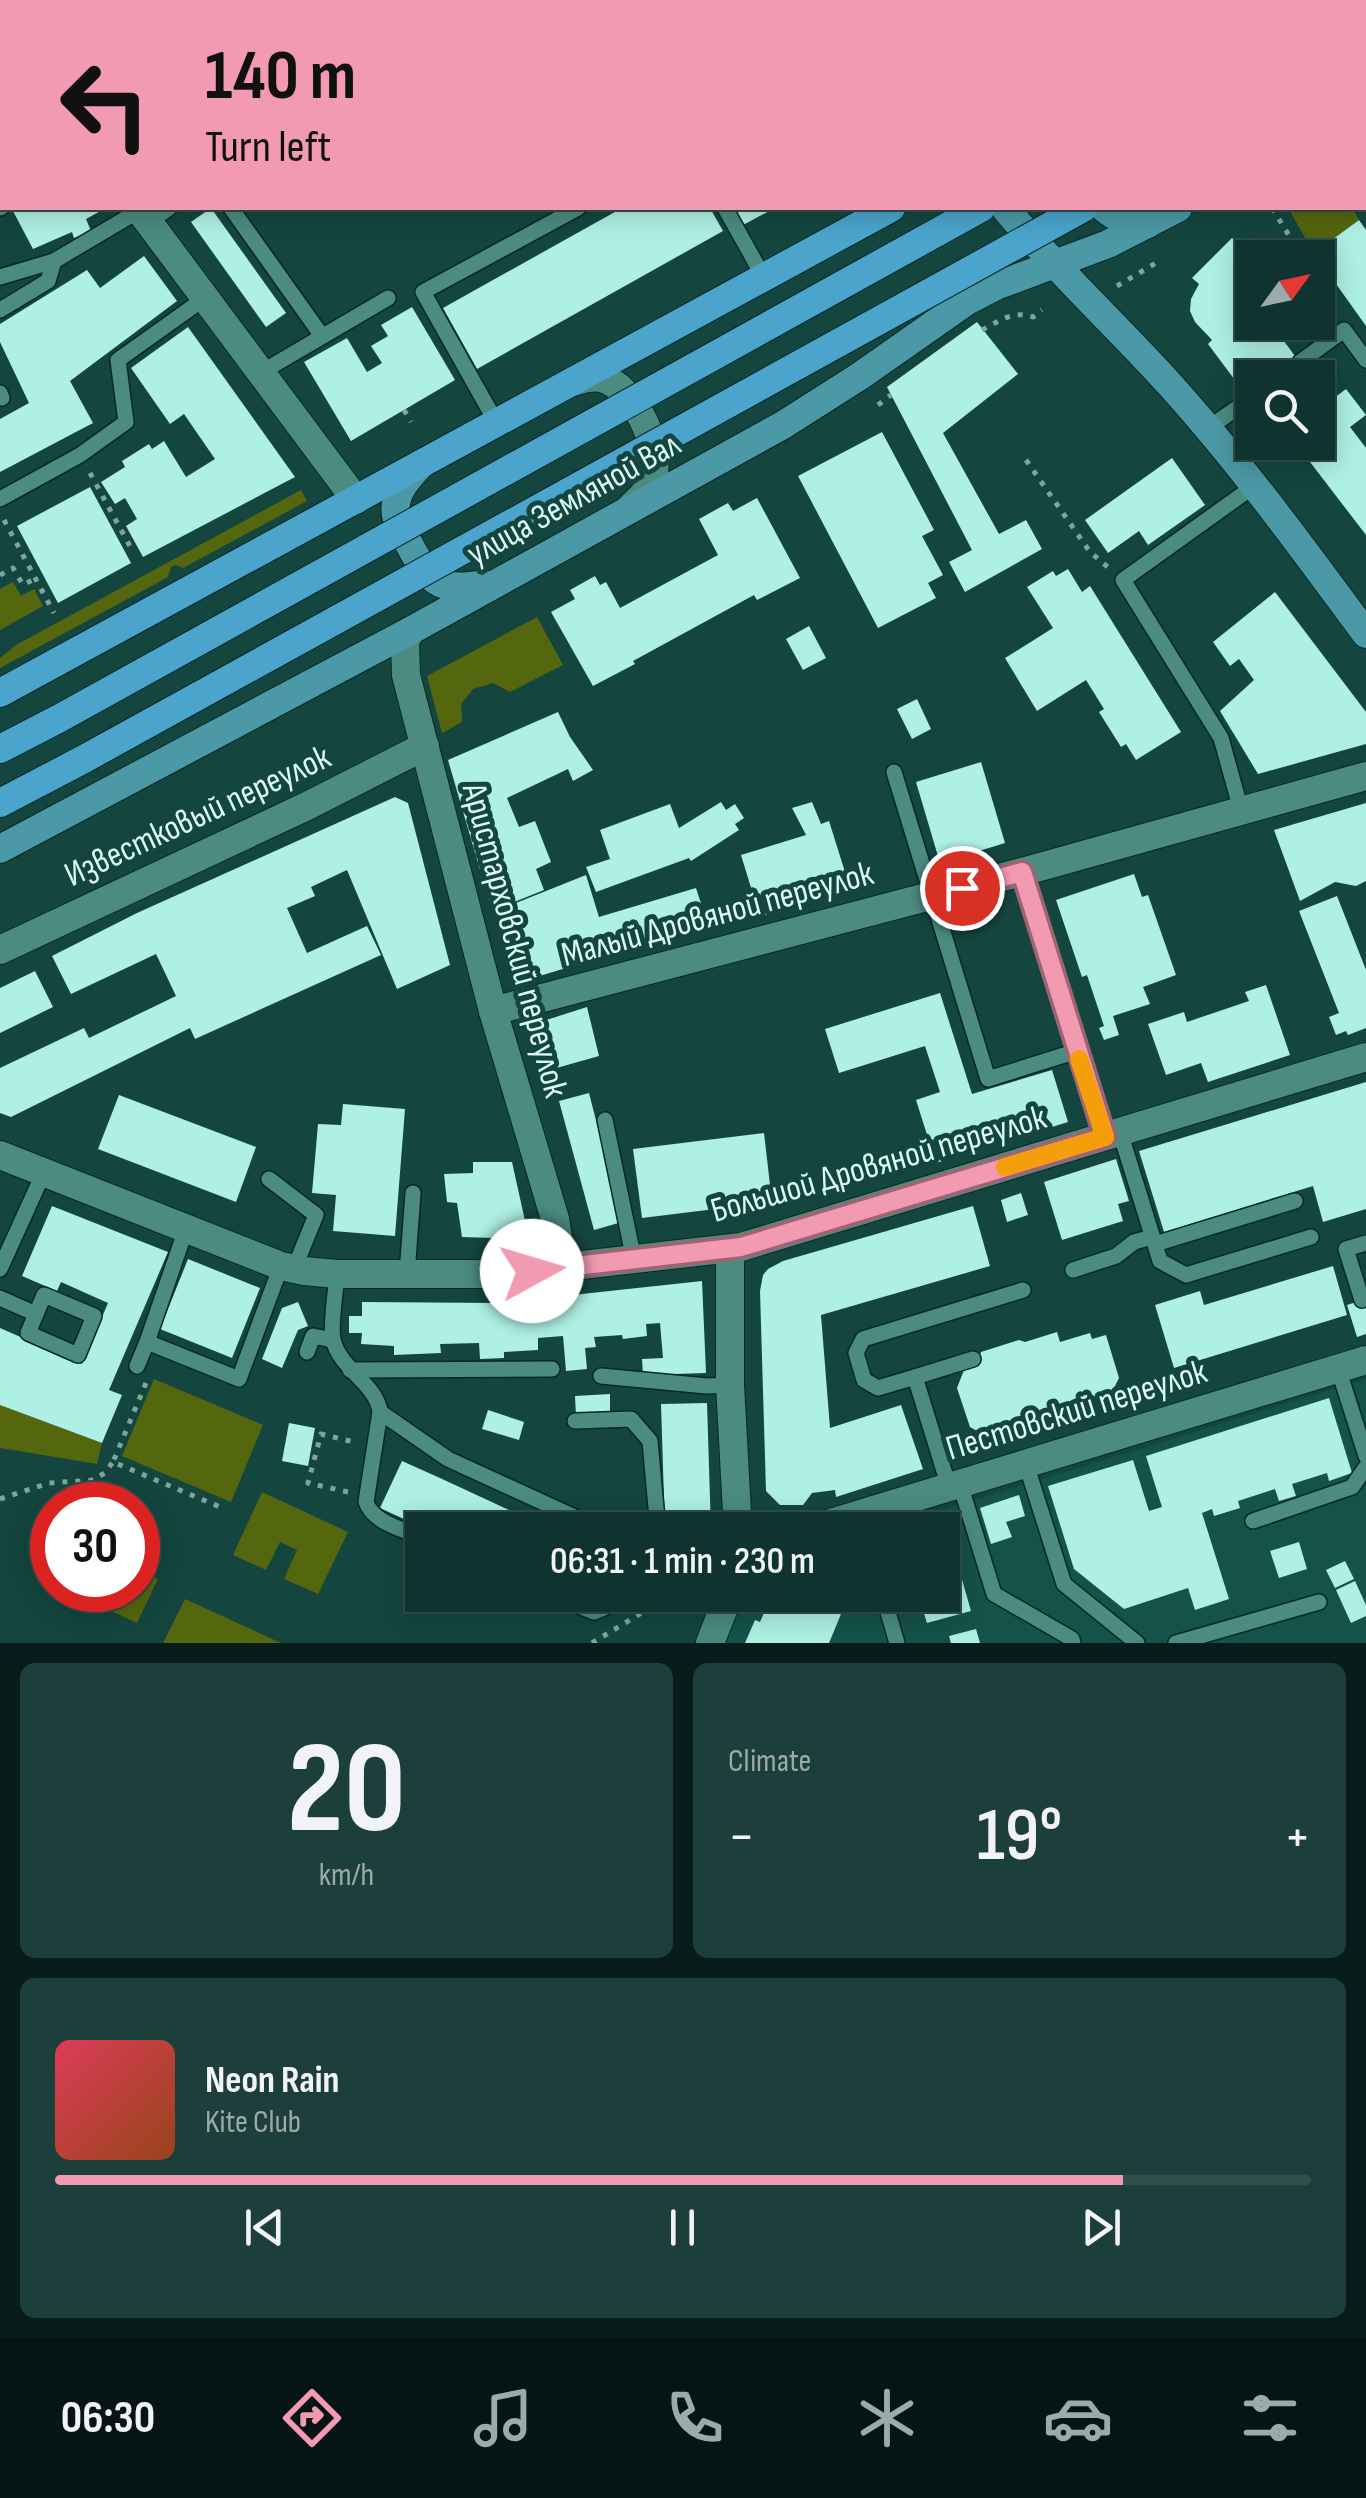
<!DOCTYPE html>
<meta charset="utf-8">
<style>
:root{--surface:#0f342f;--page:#1d3f3b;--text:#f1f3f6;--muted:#9baaaa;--line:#2f4f4b;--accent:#f19ab2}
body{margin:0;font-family:"Sofia Sans Condensed",sans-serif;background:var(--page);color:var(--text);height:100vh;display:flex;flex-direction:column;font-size:38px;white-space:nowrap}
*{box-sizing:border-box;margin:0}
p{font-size:32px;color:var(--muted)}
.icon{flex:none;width:55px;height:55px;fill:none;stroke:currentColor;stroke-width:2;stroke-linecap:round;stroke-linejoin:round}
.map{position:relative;height:1643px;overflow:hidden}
.panel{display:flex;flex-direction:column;gap:20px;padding:20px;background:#081d1a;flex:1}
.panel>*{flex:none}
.top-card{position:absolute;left:0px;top:0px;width:1368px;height:210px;box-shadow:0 5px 25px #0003,0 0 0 2px var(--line);background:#f19ab2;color:#111;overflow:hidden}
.needle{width:65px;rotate:57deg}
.controls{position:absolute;left:1235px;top:240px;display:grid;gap:20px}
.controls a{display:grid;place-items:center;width:100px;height:100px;border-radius:0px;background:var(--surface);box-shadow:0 5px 25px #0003,0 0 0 2px var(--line);font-size:50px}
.speed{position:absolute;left:30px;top:1482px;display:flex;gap:20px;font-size:50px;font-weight:700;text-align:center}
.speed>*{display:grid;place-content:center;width:130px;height:130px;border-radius:50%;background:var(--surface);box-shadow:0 5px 25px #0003,0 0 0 2px var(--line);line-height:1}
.speed .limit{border:15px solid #d22;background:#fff;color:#111}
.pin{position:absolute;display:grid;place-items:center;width:85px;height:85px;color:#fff;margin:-42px;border:5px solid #fff;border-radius:50%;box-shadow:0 2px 10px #0007}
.me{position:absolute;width:110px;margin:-55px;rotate:84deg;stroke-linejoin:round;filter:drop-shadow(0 0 8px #0008)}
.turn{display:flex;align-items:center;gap:35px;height:210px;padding:0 40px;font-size:45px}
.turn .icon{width:130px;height:130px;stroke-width:2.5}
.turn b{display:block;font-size:70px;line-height:85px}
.big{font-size:75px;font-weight:600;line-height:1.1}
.panel .tile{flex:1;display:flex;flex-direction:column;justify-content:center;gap:15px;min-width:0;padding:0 35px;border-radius:15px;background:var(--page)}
.panel .dial{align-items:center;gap:0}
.dial b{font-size:130px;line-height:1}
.song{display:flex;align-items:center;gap:30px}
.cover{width:120px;height:120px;border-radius:15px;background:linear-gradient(135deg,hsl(350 70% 55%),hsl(20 70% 35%))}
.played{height:10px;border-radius:5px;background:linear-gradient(90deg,var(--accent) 85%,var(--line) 85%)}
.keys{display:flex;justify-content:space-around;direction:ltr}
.heat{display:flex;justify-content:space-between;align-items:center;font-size:55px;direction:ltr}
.panel .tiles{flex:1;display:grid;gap:20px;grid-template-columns:1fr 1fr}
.tile:last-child{grid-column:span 2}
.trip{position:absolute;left:405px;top:1512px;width:555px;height:100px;border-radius:0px;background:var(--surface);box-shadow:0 5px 25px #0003,0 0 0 2px var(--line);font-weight:600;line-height:100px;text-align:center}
.dock{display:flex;height:160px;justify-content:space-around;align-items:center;background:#061513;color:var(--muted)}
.dock .icon{width:70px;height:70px}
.dock .on{color:var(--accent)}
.dock b{font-size:45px;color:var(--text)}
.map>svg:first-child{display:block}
.built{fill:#15524a}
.green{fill:#54670f}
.building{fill:#aef0e3}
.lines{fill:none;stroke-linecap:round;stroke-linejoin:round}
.service-casing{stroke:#072a26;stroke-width:18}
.minor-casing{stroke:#072a26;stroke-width:30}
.secondary-casing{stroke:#072a26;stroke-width:30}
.primary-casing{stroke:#072a26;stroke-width:30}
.path{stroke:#7ea69f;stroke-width:5;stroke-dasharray:5 8;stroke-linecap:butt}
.service{stroke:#4b8b80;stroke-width:15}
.minor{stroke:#4b8b80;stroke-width:28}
.secondary{stroke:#4b98a6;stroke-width:28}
.primary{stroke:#4aa4cb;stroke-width:28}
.primary-bridge-casing{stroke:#072a26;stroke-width:30;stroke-linecap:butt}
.primary-bridge{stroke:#4aa4cb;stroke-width:28}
.route-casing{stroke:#9d6474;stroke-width:25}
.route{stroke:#f19ab2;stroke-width:18}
.slow{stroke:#f59e0b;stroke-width:18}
.labels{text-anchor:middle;stroke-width:10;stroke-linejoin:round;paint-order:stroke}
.street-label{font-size:35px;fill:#dbfaf4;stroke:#14463f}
</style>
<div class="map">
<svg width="1366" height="1643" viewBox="0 0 1366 1643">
<rect width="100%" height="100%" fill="#14463f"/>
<!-- built -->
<g class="built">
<path d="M40,0H641V2H41Z"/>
<path d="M1366,1379V1643H726L745,1595H942V1530H878Z"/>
</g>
<!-- green -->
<g class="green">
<path d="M1288,208H1352L1359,220L1314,253Z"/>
<path d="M301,490L307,501L183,568L176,565L171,567L168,577L0,668V658L16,645Z"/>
<path d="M13,582L21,596L34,589L43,606L0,630V589Z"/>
<path d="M537,617L563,665L510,692L493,683L473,689L461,704L462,722L442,733L427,676Z"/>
<path d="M154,1379L263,1425L231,1502L122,1456Z"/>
<path d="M0,1405L102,1443L97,1464L0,1448Z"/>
<path d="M262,1492L348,1532L318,1594L284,1579L297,1550L280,1542L266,1570L233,1555Z"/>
<path d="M138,1569L158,1579L137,1623L70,1592L138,1590Z"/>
<path d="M185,1599L281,1643H163Z"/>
</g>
<!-- building -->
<g class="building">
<path d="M20,208H106L86,219L91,231L74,238L72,232L33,249L13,211Z"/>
<path d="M211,208L286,313L266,327L191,222Z"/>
<path d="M622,208H710L723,231L477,369L443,308Z"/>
<path d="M734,208H775L743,225Z"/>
<path d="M1359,220L1366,230V326L1314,253Z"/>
<path d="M1232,238L1252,258V322H1270L1311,378H1252V403L1208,344L1212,340L1195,322L1190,311L1191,299L1199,284L1192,278Z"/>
<path d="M144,256L177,301L70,381L93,423L0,472V419L29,403L0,342V324L87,270L100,288Z"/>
<path d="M412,307L455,380L351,441L304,362L347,338L367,372L382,363L371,346L388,336L381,325Z"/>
<path d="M977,322L1018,374L943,433L999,534L1026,520L1042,549L965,592L949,562L972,550L887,387Z"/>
<path d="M188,327L295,477L143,557L126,526L137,519L125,498L115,504L101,482L125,467L122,461L149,444L152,449L164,441L186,477L215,459L184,414L170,424L131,368Z"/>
<path d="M1318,385L1330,401L1346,389L1366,415L1350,427L1366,448V535L1297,445L1289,451L1283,442H1318Z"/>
<path d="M882,432L934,530L922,536L943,575L928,583L936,598L878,628L798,476Z"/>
<path d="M1172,458L1205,505L1148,545L1139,531L1108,553L1085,520Z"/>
<path d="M90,487L131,563L58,603L17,526Z"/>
<path d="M757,498L800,578L757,600L754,595L633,661L635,664L593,686L551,612L575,599L570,590L595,576L600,585L606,582L620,608L718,555L699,519L728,503L733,511Z"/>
<path d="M1068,569L1082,592L1090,586L1181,732L1136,760L1126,744L1121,747L1099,712L1104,709L1086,680L1037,711L1005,658L1053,628L1027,587L1053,571L1056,576Z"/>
<path d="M1275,592L1366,712V744L1258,774L1220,711L1254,680L1239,659L1230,666L1213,642Z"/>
<path d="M809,626L826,658L803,670L786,639Z"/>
<path d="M917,699L931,729L912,739L897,709Z"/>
<path d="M558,712L570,737L593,770L573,781L568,769L507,798L519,827L535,821L551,862L536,869L544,890L492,911L448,760Z"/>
<path d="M981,762L1005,843L940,863L916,782Z"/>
<path d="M395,797L408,803L450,965L397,989L347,870L311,887L315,896L287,908L307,953L367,926L381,955L195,1039L190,1028L11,1117L0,1113V1068L84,1028L89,1038L176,996L156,954L71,994L52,956L137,913Z"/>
<path d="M721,802L726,810L735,804L744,818L735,824L739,830L691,861L689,858L596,892L586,867L610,859L600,830L670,804L679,828Z"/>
<path d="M812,802L821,824L829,821L850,888L760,917L741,855L806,835L792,808Z"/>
<path d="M1366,803V881L1356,886L1335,882L1300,901L1274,830Z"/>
<path d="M1134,874L1142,897L1148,895L1176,975L1143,987L1150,1004L1113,1016L1119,1035L1104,1040L1099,1028L1104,1026L1087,975L1082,977L1056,900Z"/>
<path d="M586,875L599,917L696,888L708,925L533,978L511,905Z"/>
<path d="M1337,896L1366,970V1028L1348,1035L1346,1031L1336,1035L1329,1017L1339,1013L1299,911Z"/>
<path d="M35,971L53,1007L0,1033V988Z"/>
<path d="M1266,985L1290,1055L1208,1082L1201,1063L1166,1075L1148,1024L1184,1012L1187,1022L1249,1001L1245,992Z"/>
<path d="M940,993L972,1094L1052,1070L1068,1122L936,1163L916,1100L940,1092L925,1046L839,1073L825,1029Z"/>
<path d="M587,1007L599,1056L553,1069L540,1022Z"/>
<path d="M1366,1082V1209L1323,1222L1313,1186L1164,1232L1139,1151Z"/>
<path d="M589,1093L622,1222L594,1230L559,1101Z"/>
<path d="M119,1095L256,1147L236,1202L98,1149Z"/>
<path d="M343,1104L405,1109L395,1236L333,1231L336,1195L312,1193L318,1124L341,1125Z"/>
<path d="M764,1133L772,1202L642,1218L633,1149Z"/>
<path d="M1116,1159L1129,1201L1118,1204L1123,1221L1062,1240L1044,1182Z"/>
<path d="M473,1162H512L529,1239L462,1237L457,1203L447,1202L444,1174L473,1173Z"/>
<path d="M1021,1193L1028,1215L1007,1222L1001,1200Z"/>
<path d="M52,1206L168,1252L109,1390L122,1395L102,1443L0,1405V1328L82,1364L108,1303L61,1282L57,1291L22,1276Z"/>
<path d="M973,1206L990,1266L821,1315L830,1428L901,1405L923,1469L836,1497L835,1490L812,1493L803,1505H780L766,1491L760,1291L763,1275L768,1269L783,1261Z"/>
<path d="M188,1259L260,1288L232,1358L160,1329Z"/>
<path d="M1333,1266L1347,1315L1174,1368L1155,1305L1200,1291L1204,1305Z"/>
<path d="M702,1281L706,1373L643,1375L642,1359L663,1358L660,1323L646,1324L647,1336L623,1339L622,1335L594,1337L596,1347L585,1348L587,1369L566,1371L563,1336L538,1338V1350L504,1352V1358L480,1359L479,1343L440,1344L441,1353L394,1355V1346L361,1344L362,1333H349V1316H362V1302L498,1303Z"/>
<path d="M1366,1299V1334L1357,1337L1347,1305Z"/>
<path d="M298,1302L308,1326L298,1330L282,1368L262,1359L282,1308Z"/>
<path d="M1057,1332L1060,1342L1090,1333L1092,1339L1106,1335L1119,1378L1110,1396L1071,1409L1062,1423L1017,1438L1001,1431L986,1436L970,1427L957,1388L964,1370L977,1365L981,1352L1019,1340L1025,1342Z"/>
<path d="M610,1394V1415L576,1416L575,1396Z"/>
<path d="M1329,1398L1352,1473L1329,1481L1327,1473L1292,1484L1296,1496L1279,1501L1275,1489L1238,1501L1240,1508L1214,1516L1212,1509L1202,1513L1229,1599L1195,1610L1188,1588L1124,1609L1074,1569L1048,1486L1133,1460L1149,1511L1162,1507L1146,1456Z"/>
<path d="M707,1403L711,1530H665L661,1404Z"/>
<path d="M488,1410L524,1422L519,1440L482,1429Z"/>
<path d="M289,1423L315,1428L308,1466L282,1461Z"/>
<path d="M402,1461L440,1478L552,1530H428L380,1508Z"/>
<path d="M1019,1495L1025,1516L1006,1522L1012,1537L991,1544L980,1508Z"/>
<path d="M945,1520L971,1611L927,1623L918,1595H942V1530L912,1529Z"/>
<path d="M1299,1542L1307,1569L1279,1578L1270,1551Z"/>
<path d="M1345,1561L1354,1579L1335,1588L1326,1570Z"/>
<path d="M1355,1581L1366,1605V1616L1351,1623L1336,1590Z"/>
<path d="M772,1595H837L836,1598L846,1602L829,1643H745L755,1620L760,1622Z"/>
<path d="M976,1629L980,1643H951L949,1636Z"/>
</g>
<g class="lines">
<defs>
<g id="service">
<path d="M682,0L683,2"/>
<path d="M1132,0L1133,2"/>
<path d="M181,2L188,0"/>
<path d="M0,208L2,207"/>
<path d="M231,208L322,336"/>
<path d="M725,208L763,276"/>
<path d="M149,222L169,208"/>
<path d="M0,277L54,261"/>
<path d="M0,310L48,281L54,261L140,210"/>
<path d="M1300,362L1344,330L1366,360"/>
<path d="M260,373L388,298"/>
<path d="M0,393L2,398"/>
<path d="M496,422L423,292L578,208"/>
<path d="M1207,429L1250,399"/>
<path d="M0,499L80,455L126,422L118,360L205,298"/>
<path d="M894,772L988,1079L1077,1051"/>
<path d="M1241,810L1221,738L1123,580L1254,486"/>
<path d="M1022,872L1105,1137"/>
<path d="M605,1120L634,1260"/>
<path d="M1120,1132L1160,1261L1186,1275L1311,1237"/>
<path d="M269,1179L316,1215L294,1269"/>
<path d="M1155,1244L1295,1201"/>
<path d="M0,1269L44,1172"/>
<path d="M1073,1270L1116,1256L1134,1242L1152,1237"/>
<path d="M337,1274C336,1288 330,1327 333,1339C339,1369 377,1384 380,1412"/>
<path d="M407,1274L413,1193"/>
<path d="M44,1295L94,1316L78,1355L28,1333Z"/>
<path d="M0,1298L36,1314"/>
<path d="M1362,1300L1346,1249L1366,1243"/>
<path d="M147,1342L239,1379L281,1266"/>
<path d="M307,1352L313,1336L332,1340"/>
<path d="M137,1366L147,1342L186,1229"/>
<path d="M1338,1368L1366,1456"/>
<path d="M350,1370L552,1369"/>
<path d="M601,1376L707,1386L730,1385"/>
<path d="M915,1377L973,1359"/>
<path d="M575,1421L631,1419L650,1441L658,1530"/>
<path d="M1026,1464L1064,1584L1137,1643"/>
<path d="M960,1484L994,1594L1072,1639L1073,1643"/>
<path d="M949,1487L915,1377L878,1388L864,1380L856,1353L863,1339L1023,1290"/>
<path d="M1253,1521L1352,1487L1366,1467"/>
<path d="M422,1538C404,1529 373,1523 366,1502L380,1412L448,1459L603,1530"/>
<path d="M550,1595L594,1612L604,1608L612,1595"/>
<path d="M883,1595L897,1643"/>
<path d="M1176,1643L1319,1602"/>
</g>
<g id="minor">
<path d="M3,0L4,2"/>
<path d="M138,208L356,500"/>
<path d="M570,383C579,380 590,376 601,378C633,385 662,446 653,477C650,490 640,498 630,508"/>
<path d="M410,631L405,642L406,675L493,1011L555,1219L563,1268"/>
<path d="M0,950L307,806L425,746"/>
<path d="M493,1011L1022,872L1366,776"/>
<path d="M0,1155L281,1266L304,1271L337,1274H502L741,1247L1366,1057"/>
<path d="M730,1249V1385L738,1530"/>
<path d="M808,1530L1366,1360"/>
<path d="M710,1643L729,1595"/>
</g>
<g id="secondary">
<path d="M900,0L901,2"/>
<path d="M1365,100L1366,99"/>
<path d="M1005,208C1057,271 1117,326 1172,387C1242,465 1304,550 1366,634"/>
<path d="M1104,208C1118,220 1130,222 1148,224"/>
<path d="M421,464C410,476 398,488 396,504C393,518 402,530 408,542C428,580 438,593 483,584"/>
<path d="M0,849L410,631L783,425L860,376L967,301L996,286L1108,244L1178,208"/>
</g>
<g id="primary">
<path d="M1264,2L1269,0"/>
<path d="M1350,2L1355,0"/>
<path d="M1365,52L1366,51"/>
<path d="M0,693L891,208"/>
<path d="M0,749L60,718"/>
<path d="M0,803L84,759"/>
</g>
</defs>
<!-- service casing -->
<use href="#service" class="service-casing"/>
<!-- minor casing -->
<use href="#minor" class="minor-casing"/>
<!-- secondary casing -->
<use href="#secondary" class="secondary-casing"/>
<!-- primary casing -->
<use href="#primary" class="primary-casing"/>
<!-- path -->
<g class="path">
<path d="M1365,207L1366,209"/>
<path d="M1272,208L1303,258"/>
<path d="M1318,282L1335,314"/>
<path d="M1117,286L1156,263"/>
<path d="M982,330C999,321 1014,310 1033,317L1042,310"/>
<path d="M878,405L891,395"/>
<path d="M404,410L411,422"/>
<path d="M1026,460L1090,552L1109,568"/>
<path d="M90,473L132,550"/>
<path d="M4,520L54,613"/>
<path d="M0,575L13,568L23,585L36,578"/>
<path d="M146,1383L113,1462L220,1507"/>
<path d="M348,1492L308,1483L321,1434L358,1443"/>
<path d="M0,1499L49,1483L94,1480L106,1472L112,1463"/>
<path d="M592,1643L671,1595"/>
</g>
<!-- service -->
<use href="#service" class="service"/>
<!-- minor -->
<use href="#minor" class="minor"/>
<!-- secondary -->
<use href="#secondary" class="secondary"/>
<!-- primary -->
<use href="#primary" class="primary"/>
<defs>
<g id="primary-bridge">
<path d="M60,718L981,208"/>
<path d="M84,759L1083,208"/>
</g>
</defs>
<!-- primary-bridge casing -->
<use href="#primary-bridge" class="primary-bridge-casing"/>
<!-- primary-bridge -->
<use href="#primary-bridge" class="primary-bridge"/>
</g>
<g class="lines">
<defs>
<path id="route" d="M532,1271L741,1247L1105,1137L1022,872L962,888"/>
</defs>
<!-- route casing -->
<use href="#route" class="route-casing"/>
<!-- route -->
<use href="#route" class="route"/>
<!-- slow -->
<path class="slow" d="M1005,1167L1105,1137L1079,1059"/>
</g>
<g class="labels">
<!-- street labels -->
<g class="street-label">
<text transform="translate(573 498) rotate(-29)" y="12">улица Земляной Вал</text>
<text transform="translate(197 815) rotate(-25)" y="12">Известковый переулок</text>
<text transform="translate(717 913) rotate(-15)" y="12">Малый Дровяной переулок</text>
<text transform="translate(516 940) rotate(75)" y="12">Аристарховский переулок</text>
<text transform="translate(878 1163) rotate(-16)" y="12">Большой Дровяной переулок</text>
<text transform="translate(1076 1409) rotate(-17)" y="12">Пестовский переулок</text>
</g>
</g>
</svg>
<div class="controls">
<a><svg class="needle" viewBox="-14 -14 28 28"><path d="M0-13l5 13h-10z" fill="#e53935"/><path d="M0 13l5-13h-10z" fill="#9baaaa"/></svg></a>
<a><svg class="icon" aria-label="search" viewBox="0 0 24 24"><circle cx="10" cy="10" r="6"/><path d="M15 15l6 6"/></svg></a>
</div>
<div class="speed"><div class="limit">30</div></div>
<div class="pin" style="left:962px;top:888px;background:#d93025"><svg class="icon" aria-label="arrive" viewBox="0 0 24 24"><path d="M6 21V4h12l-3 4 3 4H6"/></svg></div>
<svg class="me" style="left:532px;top:1271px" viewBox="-20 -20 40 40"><circle r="19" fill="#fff"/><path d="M0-13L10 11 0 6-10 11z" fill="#f19ab2"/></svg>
<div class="trip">06:31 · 1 min · 230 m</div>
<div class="top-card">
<div class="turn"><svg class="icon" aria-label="left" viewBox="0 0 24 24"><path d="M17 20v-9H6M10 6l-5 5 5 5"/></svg><div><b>140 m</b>Turn left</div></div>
</div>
</div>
<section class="panel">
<div class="tiles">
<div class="tile dial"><b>20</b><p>km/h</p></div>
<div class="tile"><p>Climate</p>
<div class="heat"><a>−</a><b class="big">19°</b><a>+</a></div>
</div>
<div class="tile">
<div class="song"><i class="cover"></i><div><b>Neon Rain</b><p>Kite Club</p></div></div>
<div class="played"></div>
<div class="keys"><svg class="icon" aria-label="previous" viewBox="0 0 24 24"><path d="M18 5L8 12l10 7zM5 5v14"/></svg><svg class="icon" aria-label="pause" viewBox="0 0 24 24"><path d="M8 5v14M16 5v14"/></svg><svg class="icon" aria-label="next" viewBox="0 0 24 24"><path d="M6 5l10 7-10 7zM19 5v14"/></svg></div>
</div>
</div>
</section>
<nav class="dock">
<b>06:30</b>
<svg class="icon on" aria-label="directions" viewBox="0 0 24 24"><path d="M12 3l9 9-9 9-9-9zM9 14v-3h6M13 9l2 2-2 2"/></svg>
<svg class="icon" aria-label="music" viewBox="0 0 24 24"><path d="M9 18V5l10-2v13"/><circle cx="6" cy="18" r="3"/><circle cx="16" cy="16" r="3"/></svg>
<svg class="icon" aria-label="phone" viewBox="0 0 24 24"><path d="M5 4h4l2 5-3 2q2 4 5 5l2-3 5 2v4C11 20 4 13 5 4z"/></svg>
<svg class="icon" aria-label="climate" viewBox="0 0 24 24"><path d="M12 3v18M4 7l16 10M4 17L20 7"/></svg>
<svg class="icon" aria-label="car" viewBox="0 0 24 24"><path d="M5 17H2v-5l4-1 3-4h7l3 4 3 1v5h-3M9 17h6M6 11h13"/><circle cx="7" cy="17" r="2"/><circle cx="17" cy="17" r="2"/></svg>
<svg class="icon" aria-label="filters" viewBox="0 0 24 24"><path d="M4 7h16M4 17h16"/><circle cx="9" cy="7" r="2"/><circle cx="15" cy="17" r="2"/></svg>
</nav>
